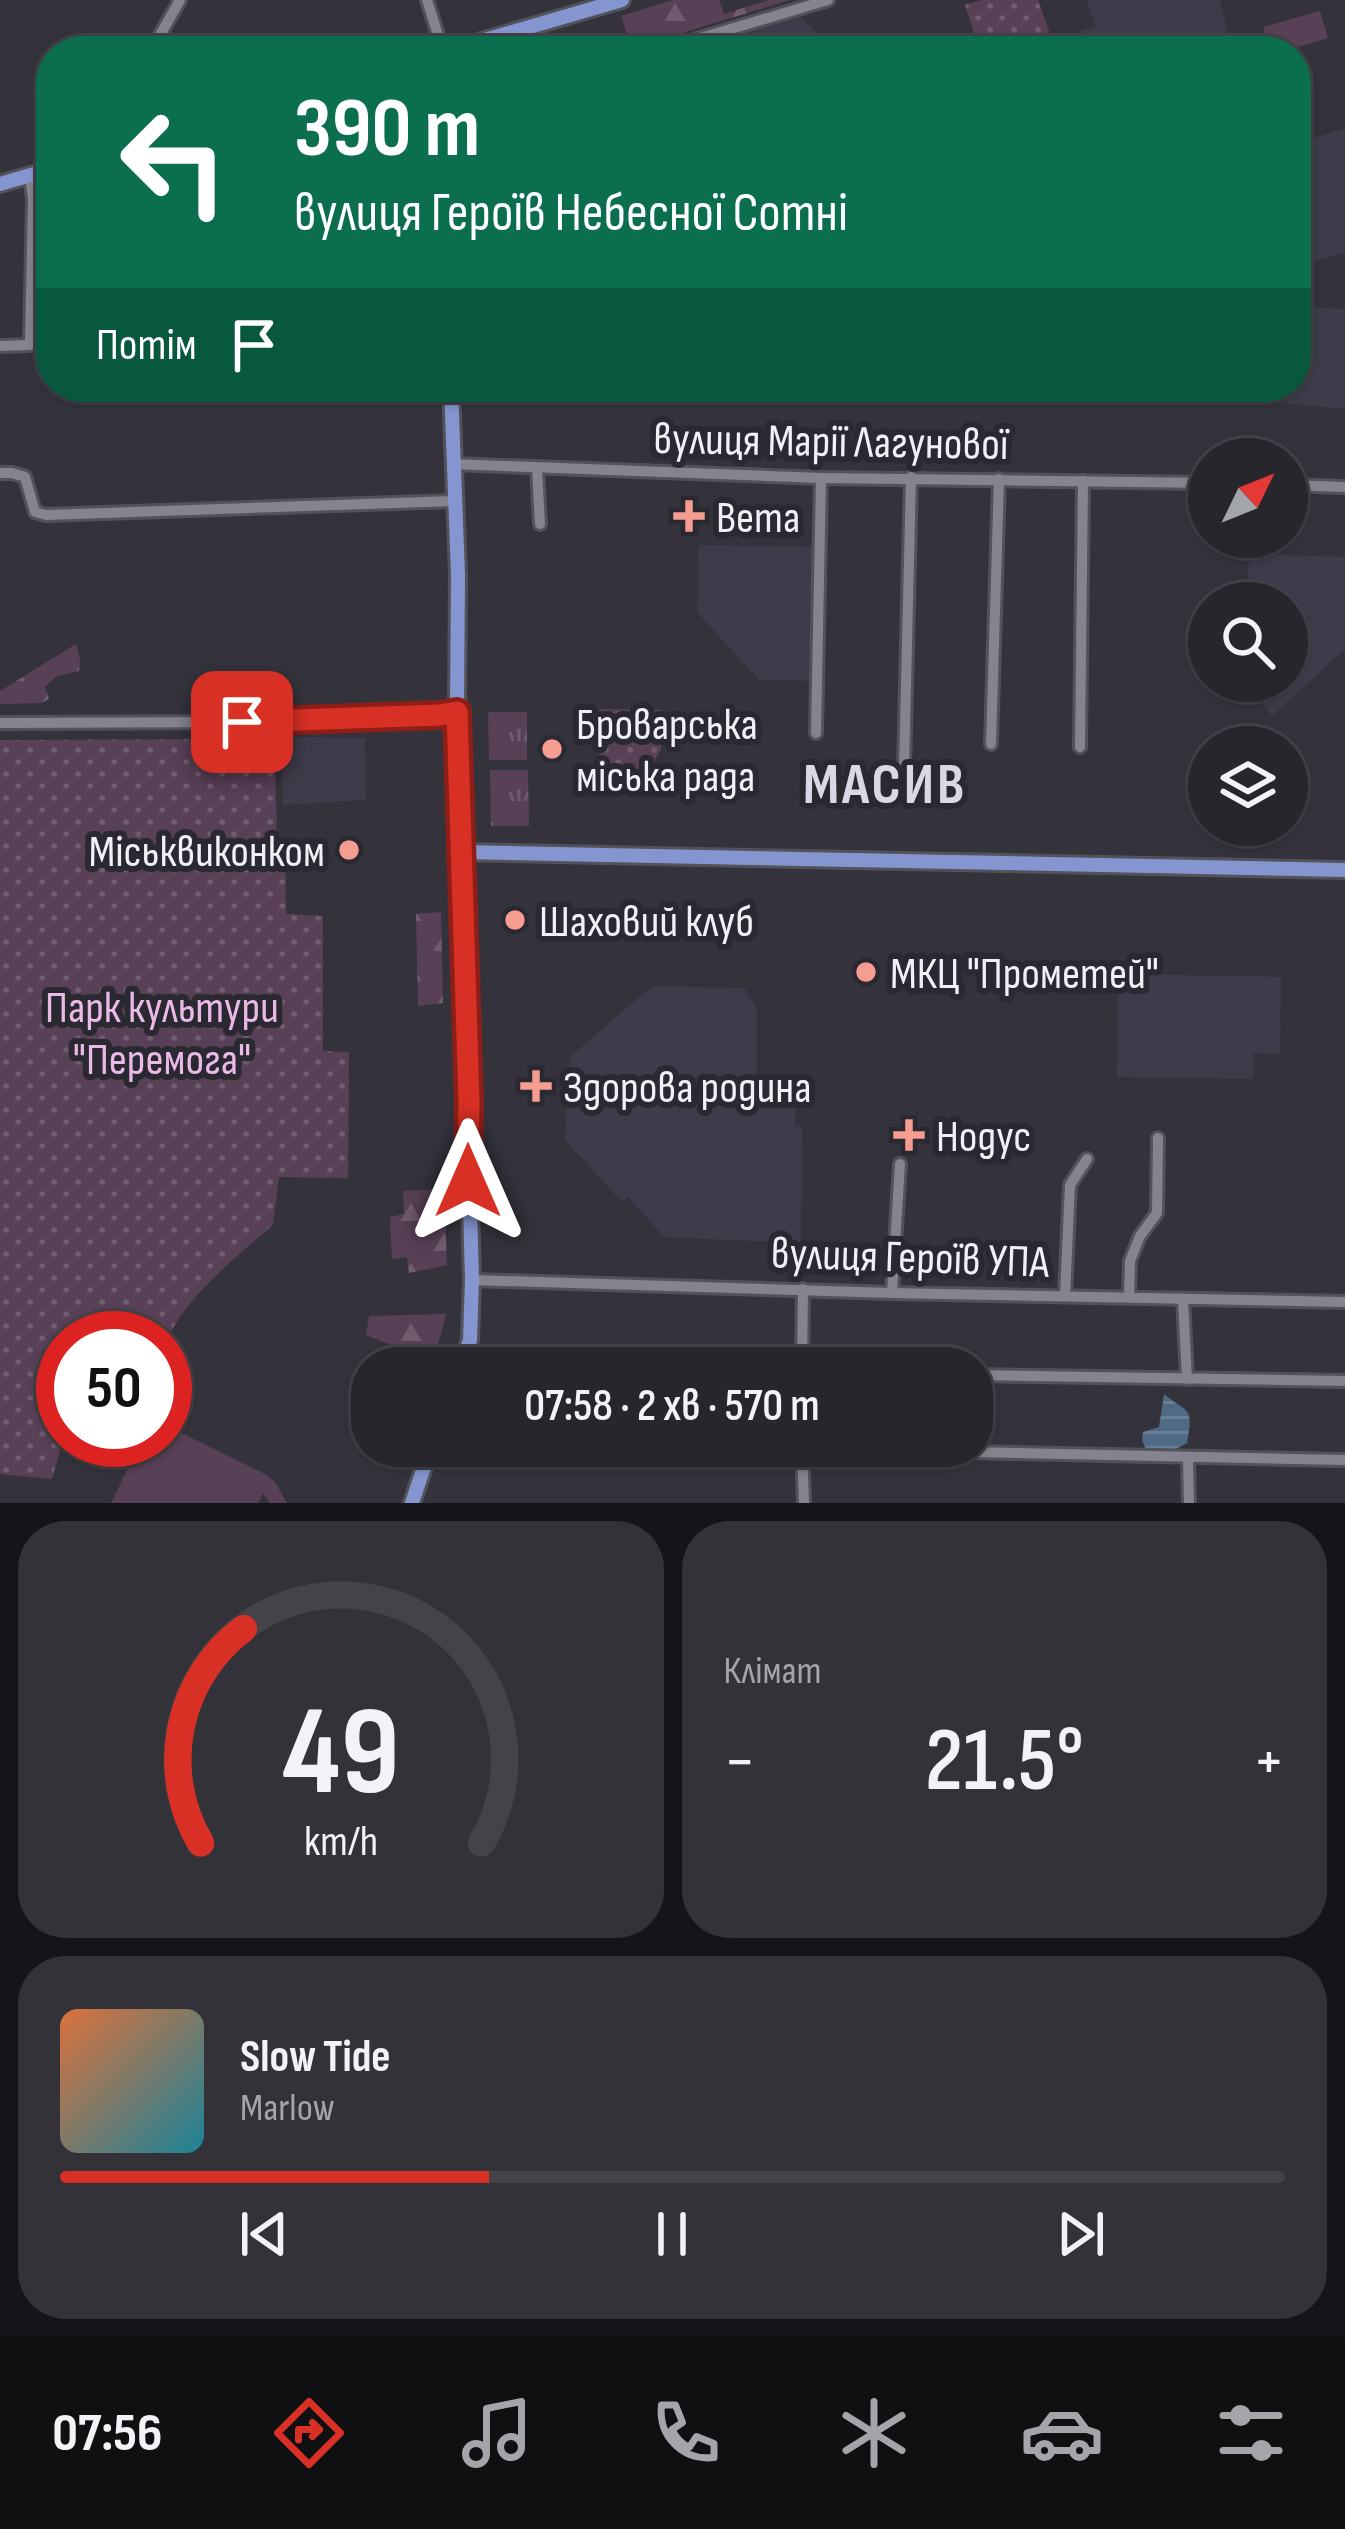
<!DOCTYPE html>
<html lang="uk">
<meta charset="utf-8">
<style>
:root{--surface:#27262d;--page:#333239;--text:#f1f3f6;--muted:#a4a5aa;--line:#434349;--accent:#d93025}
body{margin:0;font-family:"Sofia Sans Condensed",sans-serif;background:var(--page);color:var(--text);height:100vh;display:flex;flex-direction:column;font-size:45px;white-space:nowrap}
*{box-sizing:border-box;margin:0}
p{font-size:39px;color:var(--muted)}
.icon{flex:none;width:66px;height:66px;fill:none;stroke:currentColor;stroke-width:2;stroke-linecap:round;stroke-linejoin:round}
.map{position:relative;height:1503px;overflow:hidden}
.side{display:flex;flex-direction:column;gap:18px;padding:18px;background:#151519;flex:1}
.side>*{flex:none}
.hud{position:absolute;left:36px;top:36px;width:1275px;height:366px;border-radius:48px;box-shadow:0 3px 9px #0004,0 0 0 3px var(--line);background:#0b6e4f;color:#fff;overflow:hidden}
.needle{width:78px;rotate:47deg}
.tools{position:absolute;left:1188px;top:438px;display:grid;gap:24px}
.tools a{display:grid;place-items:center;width:120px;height:120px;border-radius:50%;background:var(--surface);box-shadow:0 3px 9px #0004,0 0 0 3px var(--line);font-size:60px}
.speed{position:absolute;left:36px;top:1311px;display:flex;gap:24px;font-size:60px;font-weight:700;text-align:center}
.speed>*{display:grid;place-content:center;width:156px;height:156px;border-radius:50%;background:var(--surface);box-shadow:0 3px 9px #0004,0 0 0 3px var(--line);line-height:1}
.speed .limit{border:18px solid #d22;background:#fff;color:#111}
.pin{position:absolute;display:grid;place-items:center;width:102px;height:102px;color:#fff;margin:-51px;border-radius:24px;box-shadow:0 6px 18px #0006}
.me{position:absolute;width:132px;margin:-66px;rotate:0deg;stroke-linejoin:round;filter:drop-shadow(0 0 9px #0008)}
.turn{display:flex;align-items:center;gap:42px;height:252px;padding:0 60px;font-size:54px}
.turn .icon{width:156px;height:156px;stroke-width:2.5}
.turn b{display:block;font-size:84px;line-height:102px}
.then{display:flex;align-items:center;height:114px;padding:0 60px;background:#0003;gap:24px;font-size:45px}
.big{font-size:90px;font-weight:600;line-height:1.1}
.side .card{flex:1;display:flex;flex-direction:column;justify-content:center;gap:18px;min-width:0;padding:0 42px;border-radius:48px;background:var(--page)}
.side .dial{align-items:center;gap:0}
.dial svg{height:312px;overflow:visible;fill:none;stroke:var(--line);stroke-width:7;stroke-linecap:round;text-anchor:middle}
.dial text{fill:var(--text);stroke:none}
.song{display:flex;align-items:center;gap:36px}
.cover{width:144px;height:144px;border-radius:18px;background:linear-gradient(135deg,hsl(20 70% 55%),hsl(190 70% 35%))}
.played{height:12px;border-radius:6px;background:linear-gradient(90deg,var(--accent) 35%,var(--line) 35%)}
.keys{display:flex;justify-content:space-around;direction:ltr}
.heat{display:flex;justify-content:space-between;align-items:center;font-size:66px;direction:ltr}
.side .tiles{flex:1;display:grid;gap:18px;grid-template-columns:1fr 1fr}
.card:last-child{grid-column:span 2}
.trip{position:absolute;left:351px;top:1347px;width:642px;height:120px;border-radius:48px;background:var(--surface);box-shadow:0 3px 9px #0004,0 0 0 3px var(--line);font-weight:600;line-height:120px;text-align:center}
.menu{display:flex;height:192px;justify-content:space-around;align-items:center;background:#100f12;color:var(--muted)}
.menu .icon{width:84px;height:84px}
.menu .selected{color:var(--accent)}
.menu b{font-size:54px;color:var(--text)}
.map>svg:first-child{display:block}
.built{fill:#3d3c4a}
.grass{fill:url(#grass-tufts)}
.forest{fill:url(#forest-firs)}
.park{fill:url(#park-dots)}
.pitch{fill:#584056}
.water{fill:url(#water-rules)}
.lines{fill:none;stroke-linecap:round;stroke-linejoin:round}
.minor-casing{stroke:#52525a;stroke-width:16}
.major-casing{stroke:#52525a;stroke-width:20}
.minor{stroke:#84838e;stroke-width:10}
.major{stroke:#8595cf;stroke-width:14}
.route-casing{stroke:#8d1f18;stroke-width:30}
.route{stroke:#d93025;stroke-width:21}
.poi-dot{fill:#f59d90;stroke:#2a2932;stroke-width:4.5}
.labels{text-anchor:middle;stroke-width:12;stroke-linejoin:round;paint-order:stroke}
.street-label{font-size:45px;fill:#f0f0f6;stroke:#2a2932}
.poi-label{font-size:45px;fill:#f0f0f6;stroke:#2a2932;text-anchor:start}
.park-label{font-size:45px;fill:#ebb9e6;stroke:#2a2932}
.district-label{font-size:57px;font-weight:bold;letter-spacing:3px;fill:#d9d8e4;stroke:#2a2932}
</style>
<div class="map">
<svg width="1345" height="1503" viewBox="0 0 1345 1503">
<defs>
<pattern id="grass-tufts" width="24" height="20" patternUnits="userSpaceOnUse" patternTransform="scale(3)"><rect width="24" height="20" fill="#584056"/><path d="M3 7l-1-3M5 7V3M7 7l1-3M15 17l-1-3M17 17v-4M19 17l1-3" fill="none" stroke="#705c6f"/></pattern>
<pattern id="forest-firs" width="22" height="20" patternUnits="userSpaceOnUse" patternTransform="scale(3)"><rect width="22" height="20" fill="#584056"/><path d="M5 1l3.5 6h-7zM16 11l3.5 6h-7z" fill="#705c6f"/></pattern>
<pattern id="park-dots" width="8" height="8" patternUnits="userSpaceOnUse" patternTransform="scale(3)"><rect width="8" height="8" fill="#584056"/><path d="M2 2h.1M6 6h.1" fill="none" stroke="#705c6f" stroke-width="1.8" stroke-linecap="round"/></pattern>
<pattern id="water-rules" width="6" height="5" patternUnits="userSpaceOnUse" patternTransform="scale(3)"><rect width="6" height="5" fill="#506984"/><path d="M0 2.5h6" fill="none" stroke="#6a7f96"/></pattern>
</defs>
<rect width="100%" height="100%" fill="#34333c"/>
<!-- built -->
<g class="built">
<path d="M1087,0H1220L1232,51H1086L1080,31L1095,26Z"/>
<path d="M798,14L830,45L832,51H694L693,46Z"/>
<path d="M1345,128V252L1321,259L1296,260V144Z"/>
<path d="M1296,307L1345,309V409L1258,401V387H1296Z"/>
<path d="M698,545L818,547L816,681L759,680L697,612Z"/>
<path d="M1249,554L1345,557V649L1272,716L1244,681H1287V603H1247Z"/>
<path d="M280,737L365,738L366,800L283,805Z"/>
<path d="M1118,974L1281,977L1280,1054L1254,1053L1253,1079L1117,1077Z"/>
<path d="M652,986L744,988L757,1008L756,1090L795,1091V1125L802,1126L801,1243L664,1237L628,1197L622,1202L565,1140L570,1057Z"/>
</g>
<!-- grass -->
<g class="grass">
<path d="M488,712H527V760H489Z"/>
<path d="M490,770H528L529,826H491Z"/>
</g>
<!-- forest -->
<g class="forest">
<path d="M673,0H719L724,14L769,0H790L632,48L621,16Z"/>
<path d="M76,644L80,658L79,671L57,676L45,687L49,699L42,703L0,704V691Z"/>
<path d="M441,912L443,1003L418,1006L416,914Z"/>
<path d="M444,1189L447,1265L409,1273L407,1257L392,1259L390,1217L404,1214L403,1191Z"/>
<path d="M446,1314L432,1368H399L404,1350L366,1335L369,1316Z"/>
</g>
<!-- park -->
<g class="park">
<path d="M982,0H1038L1049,31L1047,37L1003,51H980L965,5Z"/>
<path d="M599,709L662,710L661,750L655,759L654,788L647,779H599Z"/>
<path d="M262,739L264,766H275L277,840L285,841L286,914L323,916V1051L349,1052L348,1178L279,1177L273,1225C236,1257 184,1298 165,1344V1338H63V1440L52,1479L0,1474V740Z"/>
</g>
<!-- pitch -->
<g class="pitch">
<path d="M1320,11L1328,38L1284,51H1270L1263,27Z"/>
<path d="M165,1425L263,1473L275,1482L287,1503H270L263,1493L258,1503H111L142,1440H165Z"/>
</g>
<!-- water -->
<path class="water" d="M1164,1394C1188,1414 1194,1405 1187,1443L1174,1450H1146L1142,1440L1143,1432L1159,1427Z"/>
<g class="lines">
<defs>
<g id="minor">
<path d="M427,0L443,51"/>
<path d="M151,51L180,0"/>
<path d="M657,51L828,0"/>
<path d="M0,346L30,345L33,199L30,175"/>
<path d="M452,464L821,478L1209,483"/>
<path d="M537,469L540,524"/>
<path d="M0,473H12L25,477L35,512L46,515L454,501"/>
<path d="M1287,485L1345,487"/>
<path d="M0,723L241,722L439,715L457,712"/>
<path d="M816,733L821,478"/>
<path d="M991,744L999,479"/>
<path d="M1080,747L1083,481"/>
<path d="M904,769L911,477"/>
<path d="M472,1280L892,1293L1345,1302"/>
<path d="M892,1293L900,1164"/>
<path d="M1065,1296L1070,1185L1087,1159"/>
<path d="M1129,1297L1130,1261L1140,1236L1157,1213L1158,1138"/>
<path d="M1183,1299L1187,1379"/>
<path d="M465,1355L499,1367L513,1368"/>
<path d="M802,1368L803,1289"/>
<path d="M972,1375L1345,1381"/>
<path d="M698,1446L1345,1460"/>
<path d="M802,1446L804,1503"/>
<path d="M1188,1458L1189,1503"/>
</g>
<g id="major">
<path d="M447,51L622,0"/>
<path d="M0,184L51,169"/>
<path d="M451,387L458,575L457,712L472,1280L470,1340L460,1368"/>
<path d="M461,852L1345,870"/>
<path d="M412,1503L431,1446"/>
</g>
</defs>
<!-- minor casing -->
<use href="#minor" class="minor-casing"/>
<!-- major casing -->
<use href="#major" class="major-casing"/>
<!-- minor -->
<use href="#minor" class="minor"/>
<!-- major -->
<use href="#major" class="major"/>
</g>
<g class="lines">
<defs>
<path id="route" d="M242,722L439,715L457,712L469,1102L468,1181"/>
</defs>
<!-- route casing -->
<use href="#route" class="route-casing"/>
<!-- route -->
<use href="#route" class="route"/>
</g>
<!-- markers -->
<g class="poi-dot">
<path d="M683 498h12v12h12v12h-12v12h-12v-12h-12v-12h12z"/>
<circle cx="552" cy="749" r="12"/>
<circle cx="349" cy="850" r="12"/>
<circle cx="515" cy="920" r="12"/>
<circle cx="866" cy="972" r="12"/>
<path d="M530 1068h12v12h12v12h-12v12h-12v-12h-12v-12h12z"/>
<path d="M903 1117h12v12h12v12h-12v12h-12v-12h-12v-12h12z"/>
</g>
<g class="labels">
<!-- street labels -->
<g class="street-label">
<text transform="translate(831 440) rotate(1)" y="16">вулиця Марії Лагунової</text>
<text transform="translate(910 1256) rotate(2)" y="16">вулиця Героїв УПА</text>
</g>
<!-- poi labels -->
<g class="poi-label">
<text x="716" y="532">Вета</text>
<text x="576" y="739">Броварська<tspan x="576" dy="52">міська рада</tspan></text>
<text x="325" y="866" text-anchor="end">Міськвиконком</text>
<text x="539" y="936">Шаховий клуб</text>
<text x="890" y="988">МКЦ "Прометей"</text>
<text x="563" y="1102">Здорова родина</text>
<text x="936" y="1151">Нодус</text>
</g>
<!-- park labels -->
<g class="park-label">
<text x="162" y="1022">Парк культури<tspan x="162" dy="52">"Перемога"</tspan></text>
</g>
<!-- district labels -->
<g class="district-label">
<text x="885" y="803">МАСИВ</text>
</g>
</g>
</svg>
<div class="tools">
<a><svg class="needle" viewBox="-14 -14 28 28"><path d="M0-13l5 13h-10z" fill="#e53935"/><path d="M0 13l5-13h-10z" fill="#a4a5aa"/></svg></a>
<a><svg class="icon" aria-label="search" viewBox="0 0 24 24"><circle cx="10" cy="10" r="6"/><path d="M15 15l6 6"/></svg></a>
<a><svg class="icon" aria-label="layers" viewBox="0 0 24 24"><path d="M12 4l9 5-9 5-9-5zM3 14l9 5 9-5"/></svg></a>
</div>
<div class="speed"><div class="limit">50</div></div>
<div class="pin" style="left:242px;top:722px;background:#d93025"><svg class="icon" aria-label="arrive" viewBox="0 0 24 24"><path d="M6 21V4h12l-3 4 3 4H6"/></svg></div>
<svg class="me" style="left:468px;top:1181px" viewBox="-20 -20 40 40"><path d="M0-17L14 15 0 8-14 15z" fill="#d93025" stroke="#fff" stroke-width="4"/></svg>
<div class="trip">07:58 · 2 хв · 570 m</div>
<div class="hud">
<div class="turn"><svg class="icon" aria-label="left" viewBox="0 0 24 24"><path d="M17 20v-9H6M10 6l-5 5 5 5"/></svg><div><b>390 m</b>вулиця Героїв Небесної Сотні</div></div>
<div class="then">Потім<svg class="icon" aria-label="arrive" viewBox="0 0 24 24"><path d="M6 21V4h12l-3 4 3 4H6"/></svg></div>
</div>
</div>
<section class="side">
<div class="tiles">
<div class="card dial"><svg viewBox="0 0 100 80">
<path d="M14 69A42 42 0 1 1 86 69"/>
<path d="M14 69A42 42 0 0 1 25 14" stroke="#d93025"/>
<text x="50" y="56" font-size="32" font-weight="700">49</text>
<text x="50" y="72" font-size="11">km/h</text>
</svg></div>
<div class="card"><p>Клімат</p>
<div class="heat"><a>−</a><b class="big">21.5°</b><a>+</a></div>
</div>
<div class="card">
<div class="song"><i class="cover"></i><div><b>Slow Tide</b><p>Marlow</p></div></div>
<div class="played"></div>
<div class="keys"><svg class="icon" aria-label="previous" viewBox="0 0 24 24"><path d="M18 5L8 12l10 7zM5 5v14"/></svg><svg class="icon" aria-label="pause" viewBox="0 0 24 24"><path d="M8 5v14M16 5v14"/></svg><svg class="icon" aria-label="next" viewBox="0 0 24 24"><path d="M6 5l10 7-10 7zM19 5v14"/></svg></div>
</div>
</div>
</section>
<nav class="menu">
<b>07:56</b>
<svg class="icon selected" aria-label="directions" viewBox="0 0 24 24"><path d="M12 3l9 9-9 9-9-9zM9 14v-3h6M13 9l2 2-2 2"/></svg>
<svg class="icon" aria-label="music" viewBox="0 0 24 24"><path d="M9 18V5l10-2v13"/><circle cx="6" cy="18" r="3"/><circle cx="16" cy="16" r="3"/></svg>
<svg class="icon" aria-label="phone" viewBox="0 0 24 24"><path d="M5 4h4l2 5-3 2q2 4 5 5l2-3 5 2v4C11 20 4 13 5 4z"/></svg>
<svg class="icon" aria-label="climate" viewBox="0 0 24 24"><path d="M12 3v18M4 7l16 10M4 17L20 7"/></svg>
<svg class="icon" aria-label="car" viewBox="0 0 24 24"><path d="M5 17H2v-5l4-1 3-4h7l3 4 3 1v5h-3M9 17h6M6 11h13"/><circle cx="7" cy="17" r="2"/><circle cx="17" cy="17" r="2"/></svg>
<svg class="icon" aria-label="filters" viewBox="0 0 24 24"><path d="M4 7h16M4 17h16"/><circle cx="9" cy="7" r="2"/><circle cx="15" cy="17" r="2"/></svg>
</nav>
